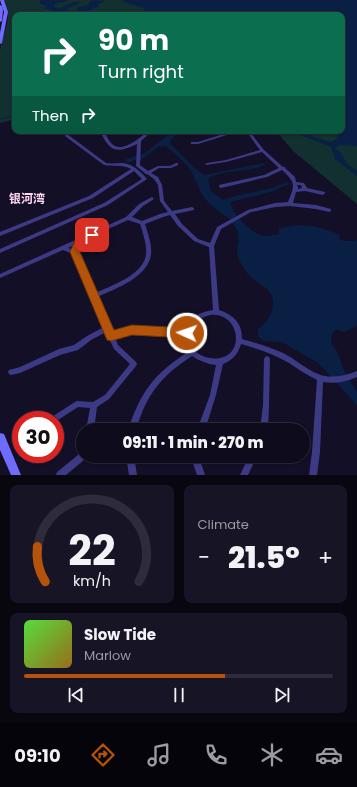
<!DOCTYPE html>
<meta charset="utf-8">
<style>
:root{--surface:#0e0b1c;--page:#171425;--text:#f1f3f6;--muted:#9b9ba3;--line:#2e2b3b;--accent:#b45309}
body{margin:0;font-family:Poppins,"Noto Sans SC",sans-serif;background:var(--page);color:var(--text);height:100vh;display:flex;flex-direction:column;font-size:15px;white-space:nowrap}
*{box-sizing:border-box;margin:0}
p{font-size:13px;color:var(--muted)}
.icon{flex:none;width:22px;height:22px;fill:none;stroke:currentColor;stroke-width:2;stroke-linecap:round;stroke-linejoin:round}
.map{position:relative;height:475px;overflow:hidden}
.details{display:flex;flex-direction:column;gap:10px;padding:10px;background:#08060f;flex:1}
.details>*{flex:none}
.guide{position:absolute;left:12px;top:12px;width:333px;height:122px;border-radius:8px;box-shadow:0 1px 3px #0004,0 0 0 1px var(--line);background:#0b6e4f;color:#fff;overflow:hidden}
.speed{position:absolute;left:12px;top:411px;display:flex;gap:8px;font-size:20px;font-weight:700;text-align:center}
.speed>*{display:grid;place-content:center;width:52px;height:52px;border-radius:50%;background:var(--surface);box-shadow:0 1px 3px #0004,0 0 0 1px var(--line);line-height:1}
.speed .limit{border:6px solid #d22;background:#fff;color:#111}
.pin{position:absolute;display:grid;place-items:center;width:34px;height:34px;color:#fff;margin:-17px;border-radius:8px;box-shadow:0 2px 6px #0006}
.me{position:absolute;width:44px;margin:-22px;rotate:273deg;stroke-linejoin:round;filter:drop-shadow(0 0 3px #0008)}
.turn{display:flex;align-items:center;gap:14px;height:84px;padding:0 20px;font-size:18px}
.turn .icon{width:52px;height:52px;stroke-width:2.5}
.turn b{display:block;font-size:28px;line-height:34px}
.then{display:flex;align-items:center;height:38px;padding:0 20px;background:#0003;gap:8px;font-size:15px}
.big{font-size:30px;font-weight:800;line-height:1.1}
.details .tile{flex:1;display:flex;flex-direction:column;justify-content:center;gap:6px;min-width:0;padding:0 14px;border-radius:8px;background:var(--page)}
.details .dial{align-items:center;gap:0}
.dial svg{height:104px;overflow:visible;fill:none;stroke:var(--line);stroke-width:7;stroke-linecap:round;text-anchor:middle}
.dial text{fill:var(--text);stroke:none}
.song{display:flex;align-items:center;gap:12px}
.cover{width:48px;height:48px;border-radius:6px;background:linear-gradient(135deg,hsl(110 70% 55%),hsl(40 70% 35%))}
.played{height:4px;border-radius:2px;background:linear-gradient(90deg,var(--accent) 65%,var(--line) 65%)}
.keys{display:flex;justify-content:space-around;direction:ltr}
.heat{display:flex;justify-content:space-between;align-items:center;font-size:22px;direction:ltr}
.details .tiles{flex:1;display:grid;gap:10px;grid-template-columns:1fr 1fr}
.tile:last-child{grid-column:span 2}
.trip{position:absolute;left:76px;top:423px;width:234px;height:40px;border-radius:20px;background:var(--surface);box-shadow:0 1px 3px #0004,0 0 0 1px var(--line);font-weight:800;line-height:40px;text-align:center}
.menu{display:flex;height:64px;justify-content:space-around;align-items:center;background:#06040b;color:var(--muted)}
.menu .icon{width:28px;height:28px}
.menu .active{color:var(--accent)}
.menu b{font-size:18px;color:var(--text)}
.map>svg:first-child{display:block}
.green{fill:#12302f}
.water{fill:#0a1f44}
.lines{fill:none;stroke-linecap:round;stroke-linejoin:round}
.stream{stroke:#0a1f44;stroke-width:1}
.street{fill:#3d3a85;fill-rule:evenodd}
.secondary{fill:#6f6bff;fill-rule:evenodd}
.route{fill:#b45309;stroke:#753606}
.labels{text-anchor:middle;stroke-width:4;stroke-linejoin:round;paint-order:stroke}
.neighbourhood-label{font-size:12px;font-weight:bold;fill:#ffd6f0;stroke:#130f26}
</style>
<div class="map">
<svg width="357" height="475" viewBox="0 0 357 475">
<rect width="100%" height="100%" fill="#130f26"/>
<!-- green -->
<path class="green" d="M4,0H357V204L293,151L276,131H342V15H15V119L0,123C0,100 0,75 0,51C2,32 14,19 4,0Z"/>
<!-- water -->
<g class="water">
<path d="M41,0H68L65,2L56,3L54,6L58,9L73,2H81L65,10L75,12L78,10L76,8L89,5V2L93,0L105,1L99,4L98,7L81,14L84,15C75,15 66,12 58,14L64,15L52,13L51,10L44,9L47,6L40,4L39,3Z"/>
<path d="M124,0H357V146L339,145L336,148L341,153L348,165L357,170V176L335,159L331,147L301,135L299,132V131H315L310,133L311,136L331,142L337,139L338,136L336,134L325,131H342V15H152L144,11V8L124,2Z"/>
<path d="M173,131L178,132L170,141V143L193,167L204,175L264,163L265,165C248,173 223,169 208,179L211,191L223,200L235,196L272,188L287,182L289,184L271,192L231,202C230,212 251,232 260,235C266,237 273,235 279,234L278,229C302,222 317,225 340,235L339,239L344,241H355L357,239V326L345,332L337,330L333,332L331,338L332,345L337,351L345,373L357,392V405L318,363L282,342L263,341L258,336V329C267,324 274,312 273,301C272,286 255,284 247,273C244,267 236,258 237,251C238,241 241,235 234,225C227,214 214,210 207,201C199,192 197,181 191,171C187,163 172,151 165,146L158,147L141,160H135L128,163L124,160L145,153Z"/>
</g>
<g class="lines">
<!-- stream -->
<path class="stream" d="M0,119L15,116"/>
<!-- street -->
<g class="street">
<path d="M100,131H104C107,136 109,143 115,146C125,151 141,137 148,131H152L141,141L140,165L148,171L158,166H170L176,163H178V165L171,168H159L151,173L158,177L162,185L164,201L172,211L192,207L194,208V210L175,214L182,224L198,239L210,243L217,227L248,210L275,203L288,202C295,185 296,183 282,170L267,177L221,188L219,187V185L264,175L279,168L262,152L226,162L206,165L205,164L207,163L226,160L260,150L247,132L230,134L198,144H191V142H198L230,132L251,131L250,132L264,150L283,167H285V168L295,177L296,182L304,183L307,188L325,192V193L323,195L305,191L296,192L293,203L316,205L331,209V211L329,212L316,209L290,206L275,207L251,212L221,229L214,246L219,310C234,315 242,323 242,339C256,343 270,347 283,353C295,359 306,369 318,374C330,379 345,376 357,371V377C346,382 335,384 323,382L320,452L317,475H309L312,452L317,380C307,375 298,369 289,363C274,354 258,349 241,344C238,354 233,360 223,364L216,395L205,430H197L210,395L216,365C207,364 200,361 192,356C160,377 147,394 136,430H128C141,391 154,374 188,352L186,345L185,336L132,333L115,338L118,345L136,362L137,364L136,366L109,399L97,407L94,430H86L90,408L78,407L55,422V420H49L50,418L75,402L77,401L93,402L105,395L130,364L114,349L106,332L91,340L78,350L60,355L20,373L11,375L9,374L8,372L9,370L20,367L59,349L74,345L87,336L104,327L73,254L63,250L0,278V274L126,217L139,204L150,198L152,197L154,199L143,206L132,217L142,221L160,214L168,212L160,201L158,185L154,179L147,174H145V173L136,166L137,144C116,154 110,152 100,131ZM297,185H301L302,188L298,189V187ZM170,215L178,226L194,241L209,247L213,310C200,312 189,317 185,330L132,327L113,333L97,297C115,289 149,277 151,254C152,244 148,234 145,224L163,217ZM128,220L140,224C143,234 147,244 146,255C143,275 111,286 95,293L78,253L82,241ZM76,244L74,250L68,248ZM210,315C240,312 245,354 220,358C211,360 197,356 193,348C191,345 191,342 191,339C190,324 197,319 210,315Z"/>
<path d="M65,134H67L106,163C112,164 117,163 123,163C133,164 141,172 147,179L108,205L0,253V249L104,203L142,179L134,171L93,198L0,236V232L89,196L131,169C123,164 113,167 104,165L65,136Z"/>
<path d="M267,356L269,357L270,359L269,405L268,430H260L263,405L264,359L265,357Z"/>
<path d="M83,446V456H85L84,460L66,475H56L57,472L78,455L80,447Z"/>
<path d="M126,456H134L137,475H129Z"/>
<path d="M192,456H200V460L205,475H197L192,460Z"/>
<path d="M249,456H257L248,475H240Z"/>
</g>
<!-- secondary -->
<g class="secondary">
<path d="M0,0H4L8,12L2,43L0,44V33L4,12Z"/>
<path d="M0,5L2,6L3,10L2,21L0,22Z"/>
<path d="M0,433L4,434L21,475H11L0,450Z"/>
</g>
</g>
<!-- route -->
<path class="route" d="M92,231L95,232L96,235L95,237L83,243L80,252L114,330L132,325L187,328L191,330L192,333L191,337L187,338L132,335L111,341L107,340L70,252L76,238Z"/>
<g class="labels">
<!-- neighbourhood labels -->
<g class="neighbourhood-label">
<text x="27" y="203">银河湾</text>
</g>
</g>
</svg>
<div class="speed"><div class="limit">30</div></div>
<div class="pin" style="left:92px;top:235px;background:#d93025"><svg class="icon" aria-label="arrive" viewBox="0 0 24 24"><path d="M6 21V4h12l-3 4 3 4H6"/></svg></div>
<svg class="me" style="left:187px;top:333px" viewBox="-20 -20 40 40"><circle r="17" fill="#b45309" stroke="#fff" stroke-width="3"/><path d="M0-11L8 9 0 5-8 9z" fill="#fff"/></svg>
<div class="trip">09:11 · 1 min · 270 m</div>
<div class="guide">
<div class="turn"><svg class="icon" aria-label="right" viewBox="0 0 24 24"><path d="M7 20v-9h11M14 6l5 5-5 5"/></svg><div><b>90 m</b>Turn right</div></div>
<div class="then">Then<svg class="icon" aria-label="right" viewBox="0 0 24 24"><path d="M7 20v-9h11M14 6l5 5-5 5"/></svg></div>
</div>
</div>
<section class="details">
<div class="tiles">
<div class="tile dial"><svg viewBox="0 0 100 80">
<path d="M14 69A42 42 0 1 1 86 69"/>
<path d="M14 69A42 42 0 0 1 8 42" stroke="#b45309"/>
<text x="50" y="56" font-size="32" font-weight="700">22</text>
<text x="50" y="72" font-size="11">km/h</text>
</svg></div>
<div class="tile"><p>Climate</p>
<div class="heat"><a>−</a><b class="big">21.5°</b><a>+</a></div>
</div>
<div class="tile">
<div class="song"><i class="cover"></i><div><b>Slow Tide</b><p>Marlow</p></div></div>
<div class="played"></div>
<div class="keys"><svg class="icon" aria-label="previous" viewBox="0 0 24 24"><path d="M18 5L8 12l10 7zM5 5v14"/></svg><svg class="icon" aria-label="pause" viewBox="0 0 24 24"><path d="M8 5v14M16 5v14"/></svg><svg class="icon" aria-label="next" viewBox="0 0 24 24"><path d="M6 5l10 7-10 7zM19 5v14"/></svg></div>
</div>
</div>
</section>
<nav class="menu">
<b>09:10</b>
<svg class="icon active" aria-label="directions" viewBox="0 0 24 24"><path d="M12 3l9 9-9 9-9-9zM9 14v-3h6M13 9l2 2-2 2"/></svg>
<svg class="icon" aria-label="music" viewBox="0 0 24 24"><path d="M9 18V5l10-2v13"/><circle cx="6" cy="18" r="3"/><circle cx="16" cy="16" r="3"/></svg>
<svg class="icon" aria-label="phone" viewBox="0 0 24 24"><path d="M5 4h4l2 5-3 2q2 4 5 5l2-3 5 2v4C11 20 4 13 5 4z"/></svg>
<svg class="icon" aria-label="climate" viewBox="0 0 24 24"><path d="M12 3v18M4 7l16 10M4 17L20 7"/></svg>
<svg class="icon" aria-label="car" viewBox="0 0 24 24"><path d="M5 17H2v-5l4-1 3-4h7l3 4 3 1v5h-3M9 17h6M6 11h13"/><circle cx="7" cy="17" r="2"/><circle cx="17" cy="17" r="2"/></svg>
</nav>
